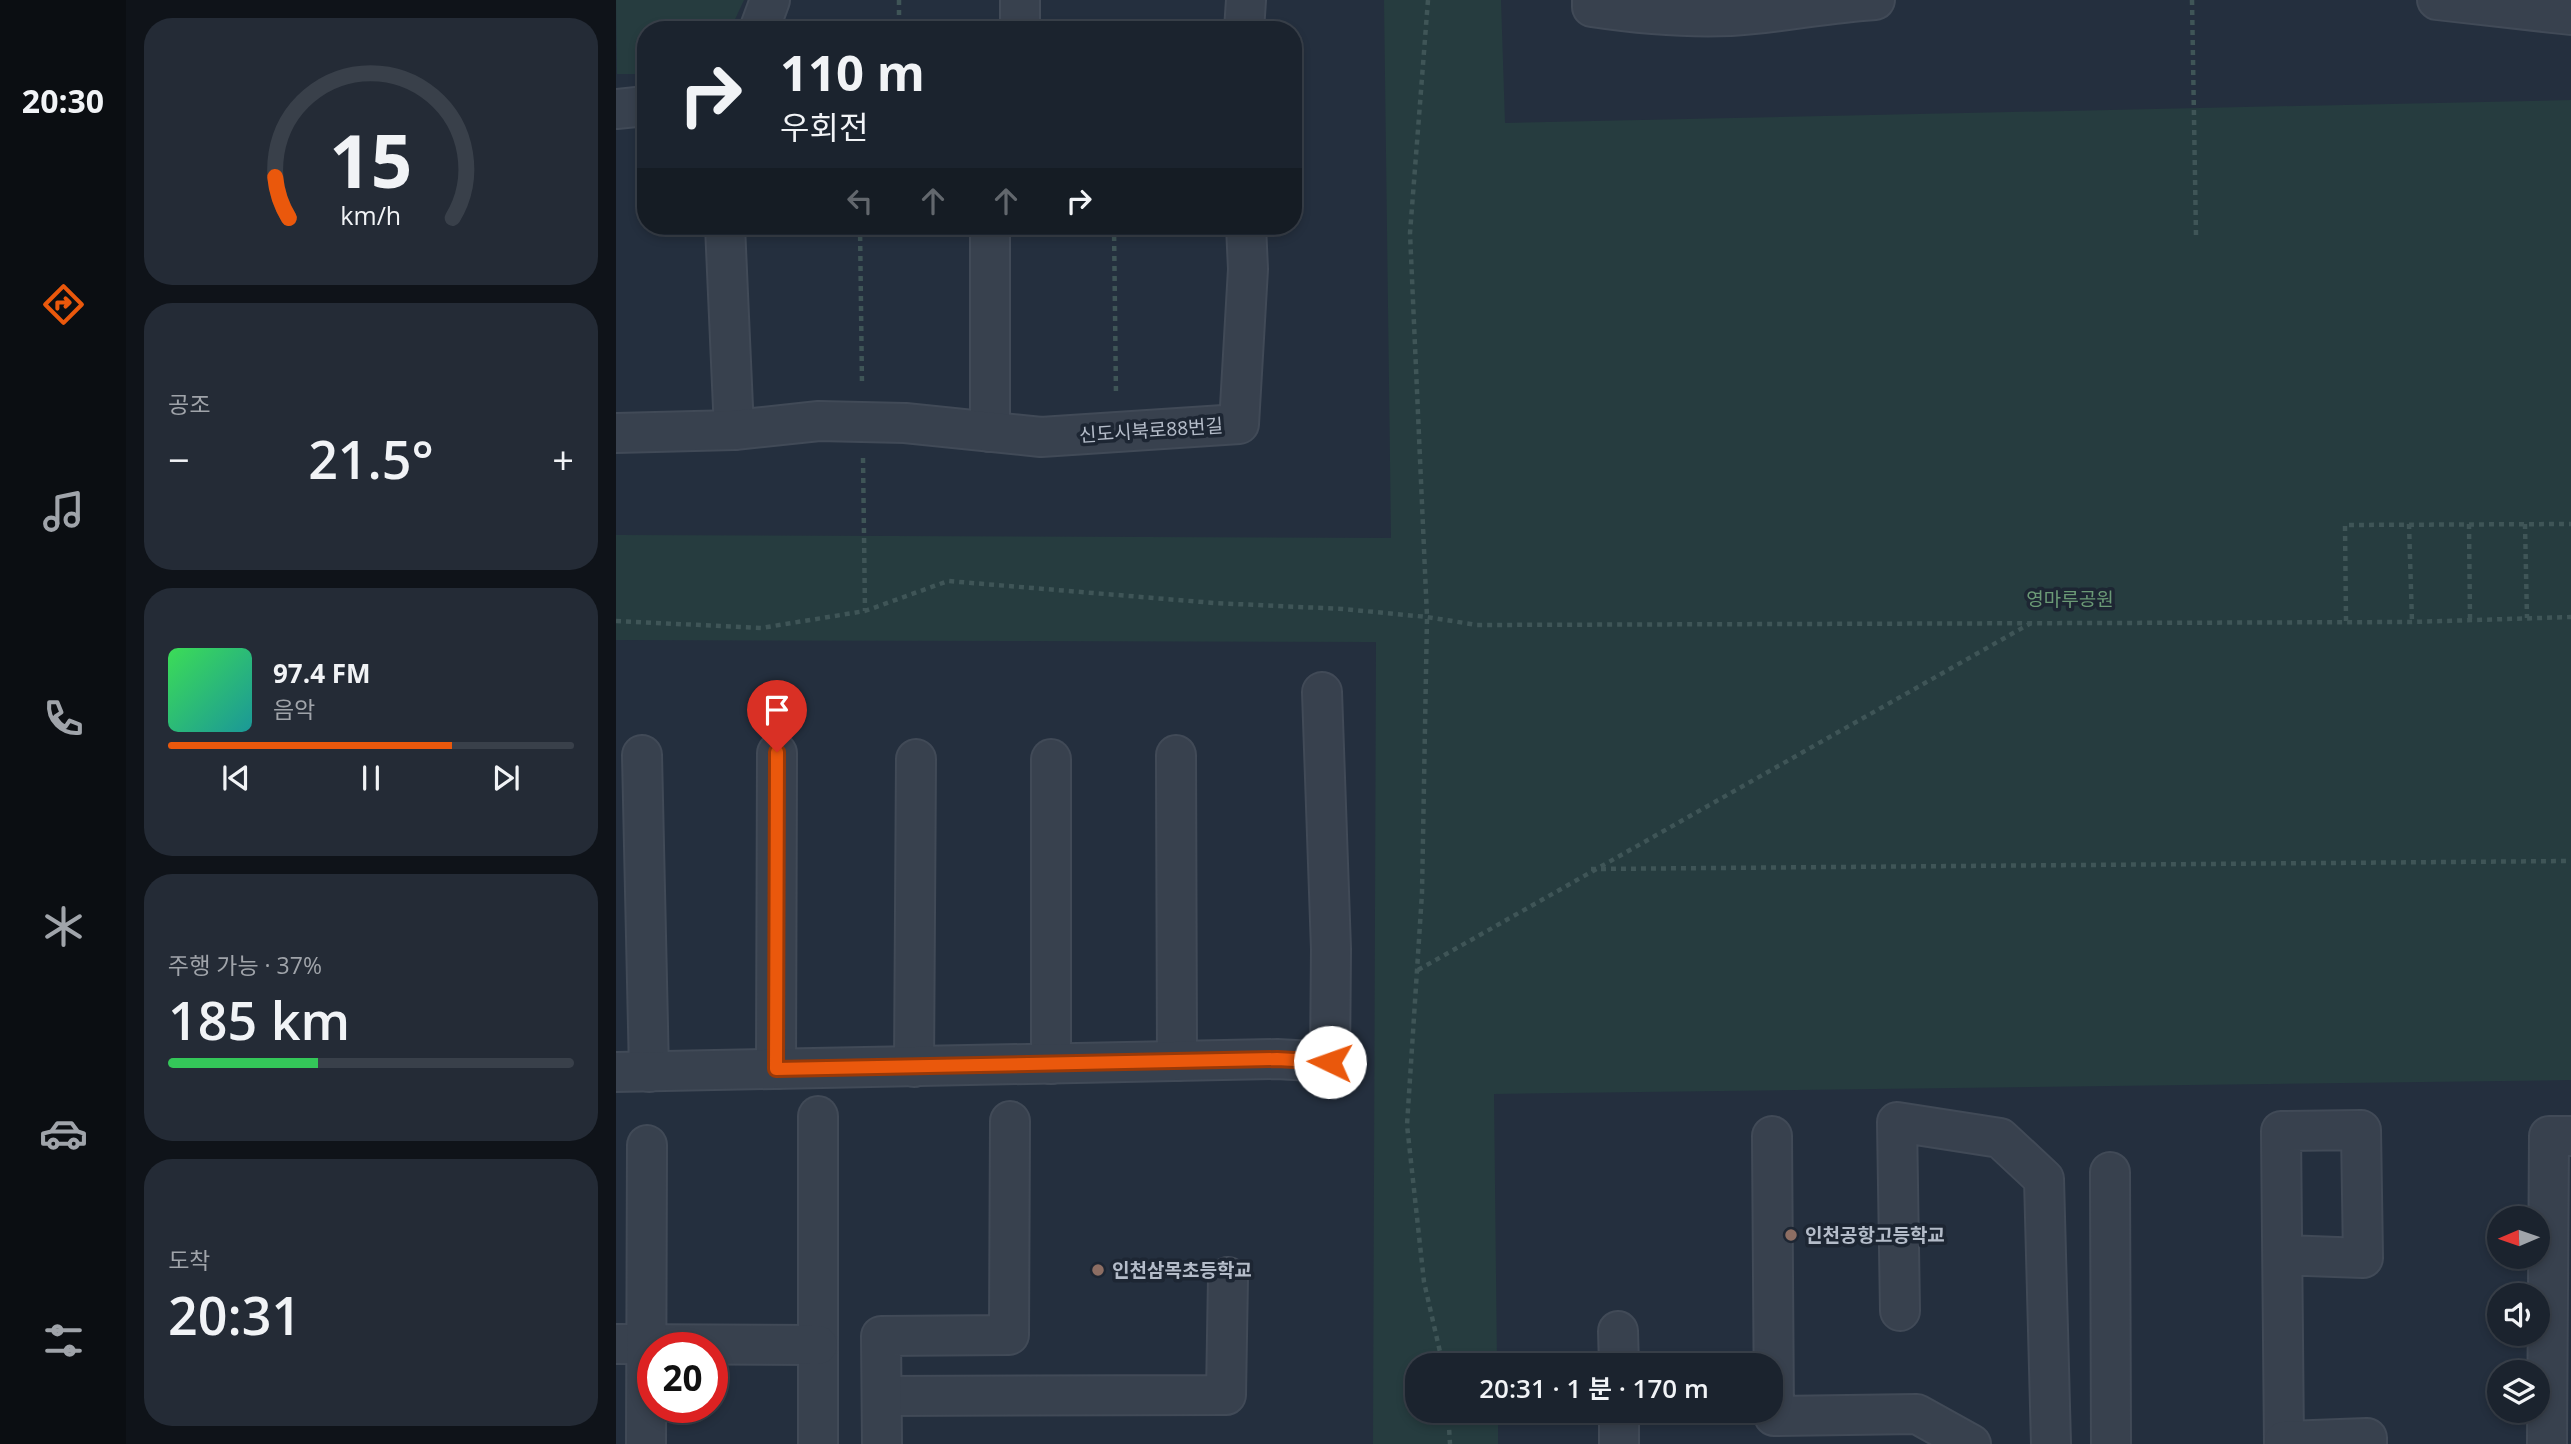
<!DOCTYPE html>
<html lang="ko">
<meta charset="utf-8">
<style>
:root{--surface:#1b232e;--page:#242b36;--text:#f1f3f6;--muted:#a0a4aa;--line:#39404a;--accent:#ea580c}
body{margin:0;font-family:"Open Sans","Noto Sans KR",sans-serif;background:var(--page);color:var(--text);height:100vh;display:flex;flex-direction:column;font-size:26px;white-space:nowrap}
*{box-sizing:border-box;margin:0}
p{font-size:23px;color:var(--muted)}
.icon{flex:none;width:38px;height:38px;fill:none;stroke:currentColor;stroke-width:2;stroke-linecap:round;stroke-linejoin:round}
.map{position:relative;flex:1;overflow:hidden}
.details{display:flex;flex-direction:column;gap:18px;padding:18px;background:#0f1319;width:490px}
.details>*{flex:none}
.guide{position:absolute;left:21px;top:21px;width:665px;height:214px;border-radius:28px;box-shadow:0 4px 10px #0003,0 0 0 2px var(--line);background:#1b232e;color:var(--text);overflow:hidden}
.needle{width:46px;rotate:268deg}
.buttons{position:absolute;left:1871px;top:1206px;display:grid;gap:14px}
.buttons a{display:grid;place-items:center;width:63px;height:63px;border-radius:50%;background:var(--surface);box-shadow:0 4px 10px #0003,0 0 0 2px var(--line);font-size:35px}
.speed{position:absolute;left:21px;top:1332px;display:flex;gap:14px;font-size:35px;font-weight:700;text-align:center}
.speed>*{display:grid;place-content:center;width:91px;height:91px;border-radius:50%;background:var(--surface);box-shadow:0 4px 10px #0003,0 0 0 2px var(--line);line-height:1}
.speed .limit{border:10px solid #d22;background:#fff;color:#111}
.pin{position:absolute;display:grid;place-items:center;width:60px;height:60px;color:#fff;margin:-72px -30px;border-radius:50% 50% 50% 0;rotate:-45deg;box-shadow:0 0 7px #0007}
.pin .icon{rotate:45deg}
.me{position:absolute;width:77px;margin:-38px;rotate:273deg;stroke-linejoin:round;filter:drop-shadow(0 0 5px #0008)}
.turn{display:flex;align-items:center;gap:24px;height:147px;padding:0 28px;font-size:32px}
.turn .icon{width:91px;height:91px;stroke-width:2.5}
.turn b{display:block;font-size:49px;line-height:60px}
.lanes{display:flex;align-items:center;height:66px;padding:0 28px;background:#0003;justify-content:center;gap:35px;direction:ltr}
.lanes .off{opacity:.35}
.big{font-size:52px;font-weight:600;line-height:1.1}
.details .widget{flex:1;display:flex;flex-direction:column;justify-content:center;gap:10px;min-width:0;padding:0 24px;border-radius:28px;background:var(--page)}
.details .dial{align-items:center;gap:0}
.dial svg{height:182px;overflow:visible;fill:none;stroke:var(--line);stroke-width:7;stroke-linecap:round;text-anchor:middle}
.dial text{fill:var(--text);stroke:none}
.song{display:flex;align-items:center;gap:21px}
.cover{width:84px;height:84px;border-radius:10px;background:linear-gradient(135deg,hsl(130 70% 55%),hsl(180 70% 35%))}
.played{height:7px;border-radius:4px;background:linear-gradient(90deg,var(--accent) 70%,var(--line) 70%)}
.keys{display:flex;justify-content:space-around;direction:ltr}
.heat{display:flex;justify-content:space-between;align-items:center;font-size:38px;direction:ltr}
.charge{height:10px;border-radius:5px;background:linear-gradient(90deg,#34c759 37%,var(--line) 0)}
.trip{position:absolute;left:789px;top:1353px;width:378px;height:70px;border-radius:28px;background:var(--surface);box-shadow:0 4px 10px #0003,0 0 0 2px var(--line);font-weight:600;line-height:70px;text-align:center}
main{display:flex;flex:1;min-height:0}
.tab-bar{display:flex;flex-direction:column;width:126px;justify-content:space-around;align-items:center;background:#0b0e12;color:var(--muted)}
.tab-bar .icon{width:49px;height:49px}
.tab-bar .on{color:var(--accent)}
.tab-bar b{font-size:32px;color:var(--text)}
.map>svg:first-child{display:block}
.green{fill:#263c3f}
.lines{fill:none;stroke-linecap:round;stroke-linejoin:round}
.minor-casing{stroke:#414a57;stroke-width:42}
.path{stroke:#3f5557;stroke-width:4.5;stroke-dasharray:5 5;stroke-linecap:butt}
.minor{stroke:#38414e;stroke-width:38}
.route-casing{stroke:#983908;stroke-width:18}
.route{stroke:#ea580c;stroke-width:12}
.education-dot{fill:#8d6e63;stroke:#1d2633;stroke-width:2.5}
.labels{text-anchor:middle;stroke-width:7;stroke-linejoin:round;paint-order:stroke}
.street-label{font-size:19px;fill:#b4bcc9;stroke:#1d2633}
.park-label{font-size:19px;fill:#6b9a76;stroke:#1d2633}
.poi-label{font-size:19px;font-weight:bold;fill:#b4bcc9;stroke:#1d2633;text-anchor:start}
</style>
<main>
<nav class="tab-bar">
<b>20:30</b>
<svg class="icon on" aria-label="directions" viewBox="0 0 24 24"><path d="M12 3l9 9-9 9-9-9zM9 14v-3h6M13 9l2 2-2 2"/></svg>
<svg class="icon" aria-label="music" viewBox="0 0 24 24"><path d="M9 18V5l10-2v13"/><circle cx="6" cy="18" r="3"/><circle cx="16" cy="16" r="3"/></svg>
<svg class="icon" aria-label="phone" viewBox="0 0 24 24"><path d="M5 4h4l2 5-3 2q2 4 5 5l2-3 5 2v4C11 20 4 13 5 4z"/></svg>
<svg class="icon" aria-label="climate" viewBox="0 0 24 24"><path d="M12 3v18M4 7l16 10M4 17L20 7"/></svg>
<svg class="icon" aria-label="car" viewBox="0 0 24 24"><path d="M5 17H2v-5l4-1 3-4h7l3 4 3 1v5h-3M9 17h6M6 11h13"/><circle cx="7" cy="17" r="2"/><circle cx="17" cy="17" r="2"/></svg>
<svg class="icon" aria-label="filters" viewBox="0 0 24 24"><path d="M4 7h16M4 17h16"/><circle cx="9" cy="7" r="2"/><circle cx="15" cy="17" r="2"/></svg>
</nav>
<section class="details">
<div class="widget dial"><svg viewBox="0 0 100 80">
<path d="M14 69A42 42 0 1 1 86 69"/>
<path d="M14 69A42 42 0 0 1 8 51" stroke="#ea580c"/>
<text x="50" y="56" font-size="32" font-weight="700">15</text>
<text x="50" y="72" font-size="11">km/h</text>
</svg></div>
<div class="widget"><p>공조</p>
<div class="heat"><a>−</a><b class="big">21.5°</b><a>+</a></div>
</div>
<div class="widget">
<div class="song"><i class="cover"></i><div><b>97.4 FM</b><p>음악</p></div></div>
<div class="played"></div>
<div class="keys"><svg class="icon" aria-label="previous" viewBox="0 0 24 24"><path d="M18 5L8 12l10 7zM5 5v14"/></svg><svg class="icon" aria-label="pause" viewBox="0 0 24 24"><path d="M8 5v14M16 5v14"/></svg><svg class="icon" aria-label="next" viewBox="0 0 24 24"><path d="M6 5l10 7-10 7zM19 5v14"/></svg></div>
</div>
<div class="widget"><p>주행 가능 · 37%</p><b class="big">185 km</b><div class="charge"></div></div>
<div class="widget"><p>도착</p><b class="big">20:31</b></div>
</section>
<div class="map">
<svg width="1955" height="1444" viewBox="0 0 1955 1444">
<rect width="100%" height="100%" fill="#242f3e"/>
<!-- green -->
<g class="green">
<path d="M0,0H128L114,30H30V74H1Z"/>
<path d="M768,0H885L889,123L1955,100V1080L878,1094L881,1365H802V1410L882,1411V1444H757L760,642L0,640V535L775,538Z"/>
</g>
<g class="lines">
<defs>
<g id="minor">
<path d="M976,0V7C1023,14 1068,18 1115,16C1163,13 1211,3 1259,0"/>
<path d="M1821,0L1955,15"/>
<path d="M404,21V0"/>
<path d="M143,30L154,0"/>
<path d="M628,30L630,0"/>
<path d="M0,109L30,106"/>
<path d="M109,226L118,430"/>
<path d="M374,432V227"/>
<path d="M0,433L118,430L203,421L289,423L425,437L623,424L632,269L630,226"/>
<path d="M26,755L33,1072"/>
<path d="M560,755L561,1061"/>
<path d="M435,1064V759"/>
<path d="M298,1067L300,759"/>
<path d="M160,1069L161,753"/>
<path d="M0,1072L661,1059L714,1062L715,949L706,692"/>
<path d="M202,1116V1444"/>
<path d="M1156,1136L1158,1416L1301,1414L1355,1444"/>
<path d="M1494,1172L1495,1444"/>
<path d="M1667,1255L1747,1258L1745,1130L1665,1131L1668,1444"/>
<path d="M1284,1311L1281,1122L1384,1138L1428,1179L1435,1444"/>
<path d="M1002,1331L1003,1365"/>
<path d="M0,1344L202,1345"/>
<path d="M266,1396L610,1395L612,1277"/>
<path d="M1003,1410V1444"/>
<path d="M1668,1441L1751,1438V1444"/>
<path d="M30,1444L31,1145"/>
<path d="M266,1444L265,1336L393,1335L394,1121"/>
<path d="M1931,1444L1933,1136H1955"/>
</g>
</defs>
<!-- minor casing -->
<use href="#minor" class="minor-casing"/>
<!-- path -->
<g class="path">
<path d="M283,0V30"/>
<path d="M812,0L794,233L811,617L806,893L791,1125L808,1282L827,1365"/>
<path d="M1576,0L1580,235"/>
<path d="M244,226L246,386"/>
<path d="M498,226L500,396"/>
<path d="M247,458L249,611"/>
<path d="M1793,524L1796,622"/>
<path d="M1853,524L1854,620"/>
<path d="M1909,524L1911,618"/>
<path d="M0,621L145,628L249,611L332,581L598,603L727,609L811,617L861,625L1796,622L1955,617"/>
<path d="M1730,621L1729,525L1955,524"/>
<path d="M975,869L1955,861"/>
<path d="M802,970L1415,623"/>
<path d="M832,1410L834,1444"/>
</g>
<!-- minor -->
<use href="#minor" class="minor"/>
</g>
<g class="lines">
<defs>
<path id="route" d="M161,752L160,1069L661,1059L714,1062"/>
</defs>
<!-- route casing -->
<use href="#route" class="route-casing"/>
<!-- route -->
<use href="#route" class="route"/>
</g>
<!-- markers -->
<g class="education-dot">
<circle cx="1175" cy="1235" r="7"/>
<circle cx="482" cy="1270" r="7"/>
</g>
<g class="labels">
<!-- street labels -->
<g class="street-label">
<text transform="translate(535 430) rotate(-4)" y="7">신도시북로88번길</text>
</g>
<!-- park labels -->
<g class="park-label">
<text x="1454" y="606">영마루공원</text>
</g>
<!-- poi labels -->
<g class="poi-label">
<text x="1189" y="1242">인천공항고등학교</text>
<text x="496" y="1277">인천삼목초등학교</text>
</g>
</g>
</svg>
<div class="buttons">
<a><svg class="needle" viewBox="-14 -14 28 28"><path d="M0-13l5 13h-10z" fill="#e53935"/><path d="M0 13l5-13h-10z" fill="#a0a4aa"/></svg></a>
<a><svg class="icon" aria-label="sound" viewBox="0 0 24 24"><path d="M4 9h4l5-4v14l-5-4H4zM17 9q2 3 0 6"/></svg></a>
<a><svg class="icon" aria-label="layers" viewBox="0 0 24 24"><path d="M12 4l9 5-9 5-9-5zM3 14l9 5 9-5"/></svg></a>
</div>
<div class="speed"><div class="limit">20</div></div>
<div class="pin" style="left:161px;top:752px;background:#d93025"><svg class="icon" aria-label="arrive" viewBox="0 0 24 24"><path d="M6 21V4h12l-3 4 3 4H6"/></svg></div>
<svg class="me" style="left:714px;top:1062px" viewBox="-20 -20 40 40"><circle r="19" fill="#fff"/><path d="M0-13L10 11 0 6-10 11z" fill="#ea580c"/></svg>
<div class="trip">20:31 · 1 분 · 170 m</div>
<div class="guide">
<div class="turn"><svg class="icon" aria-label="right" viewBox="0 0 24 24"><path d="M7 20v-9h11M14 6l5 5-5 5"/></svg><div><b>110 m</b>우회전</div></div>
<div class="lanes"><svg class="icon off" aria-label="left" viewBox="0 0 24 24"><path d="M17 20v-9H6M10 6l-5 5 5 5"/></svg><svg class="icon off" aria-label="ahead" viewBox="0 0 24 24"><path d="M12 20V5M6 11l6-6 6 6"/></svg><svg class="icon off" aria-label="ahead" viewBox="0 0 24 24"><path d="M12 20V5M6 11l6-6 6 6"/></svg><svg class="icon" aria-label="right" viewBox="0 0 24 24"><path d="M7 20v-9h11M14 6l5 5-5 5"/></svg></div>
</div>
</div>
</main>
